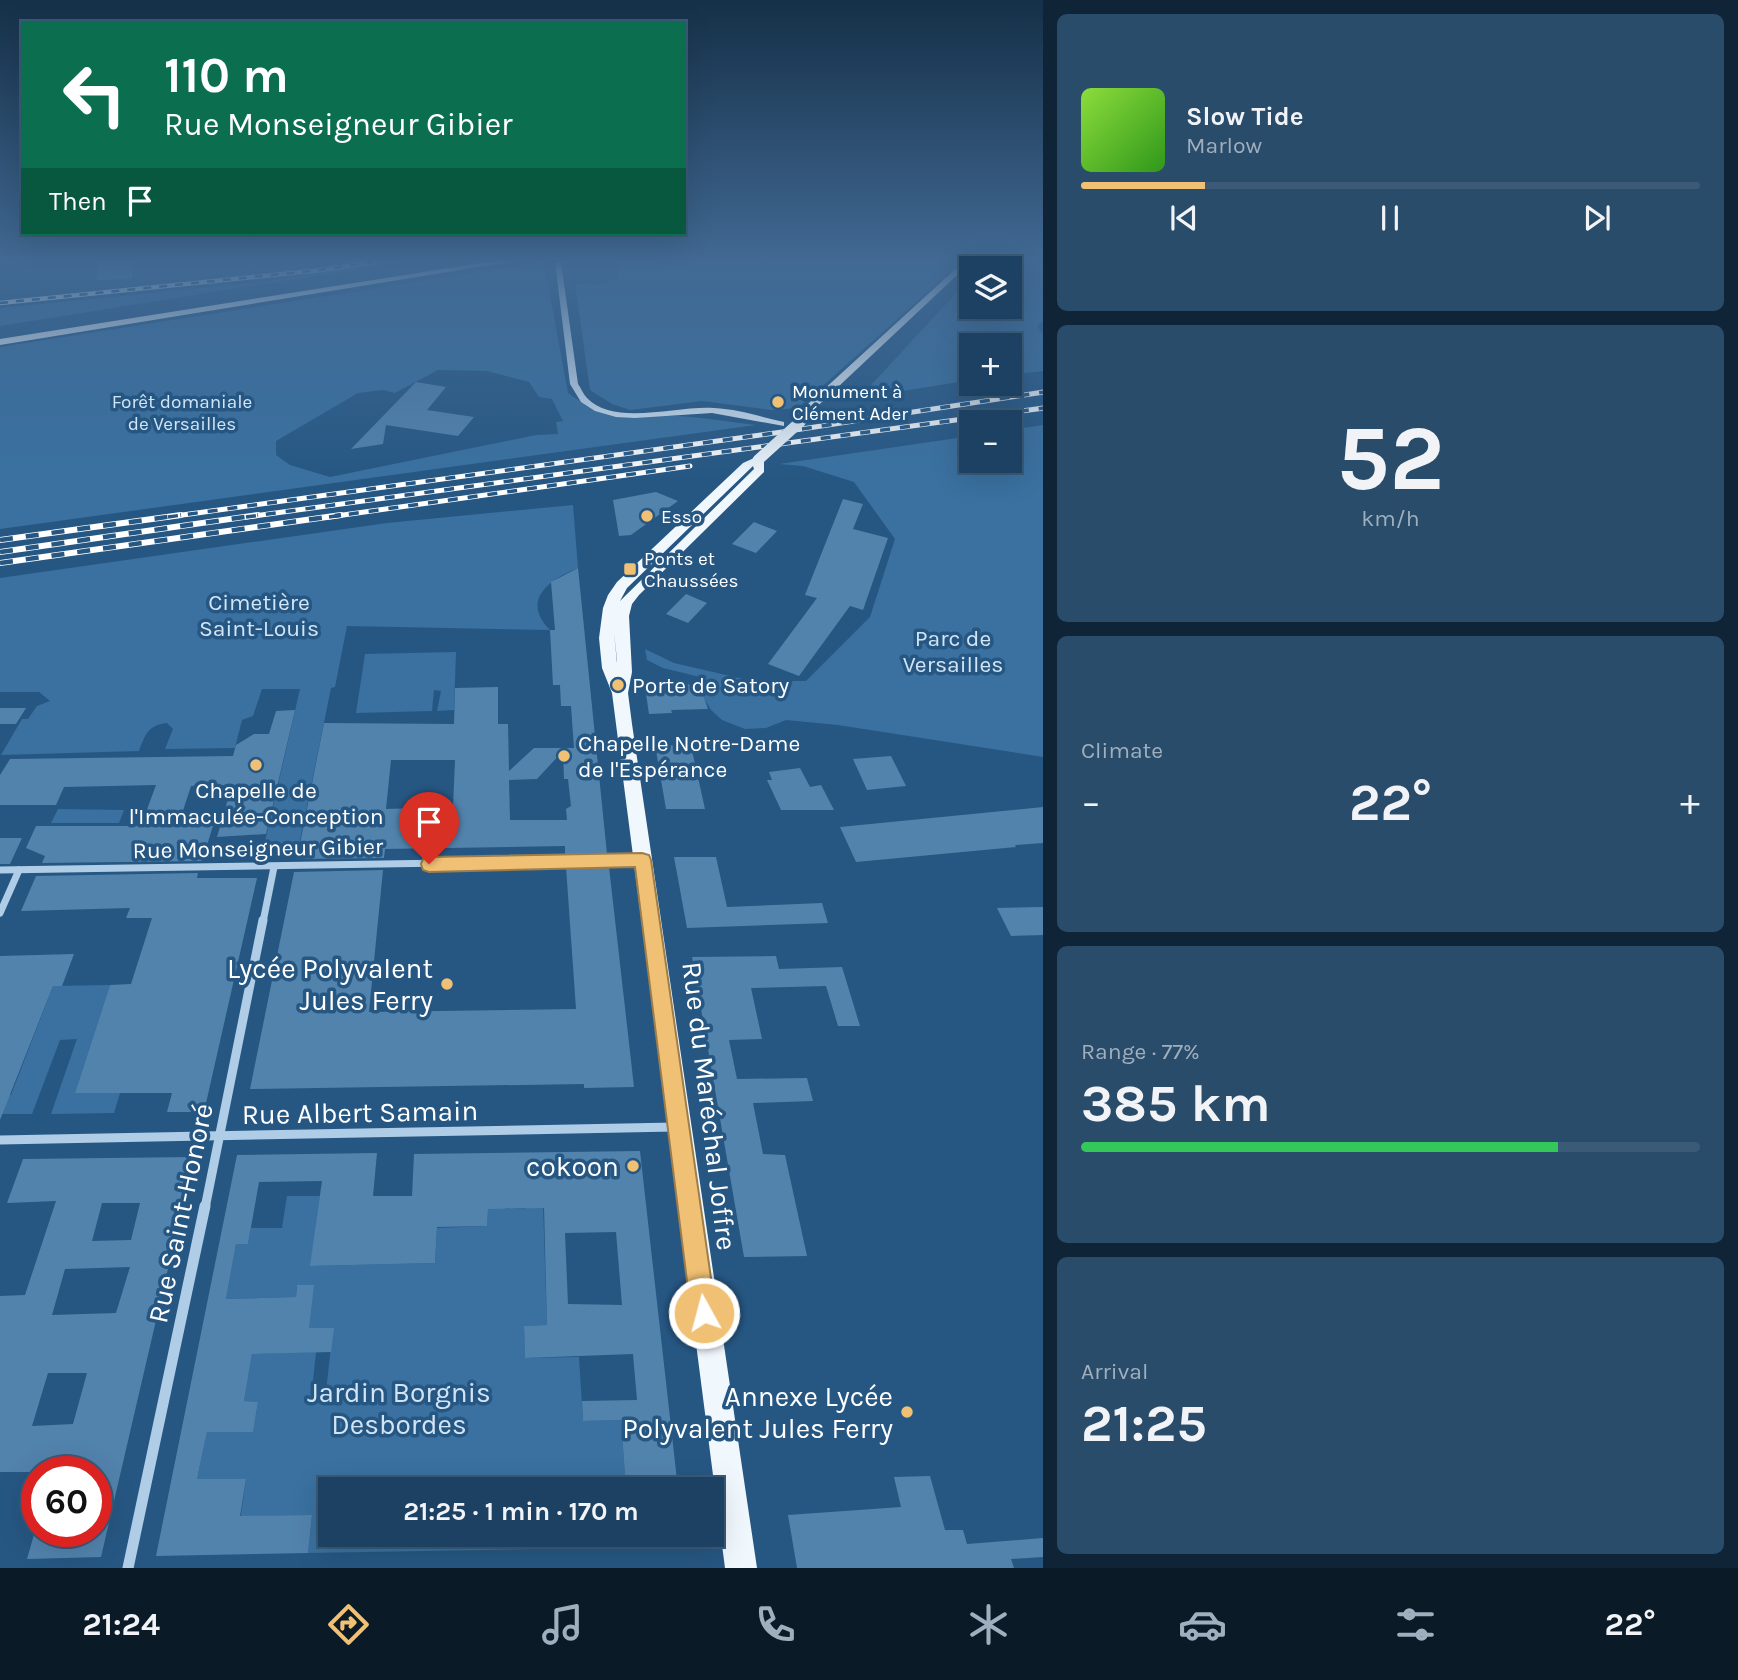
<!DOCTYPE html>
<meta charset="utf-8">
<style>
:root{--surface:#1c4162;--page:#294c6b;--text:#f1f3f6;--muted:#a0afbe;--line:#3a5a77;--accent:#f0c174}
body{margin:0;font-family:Karla,sans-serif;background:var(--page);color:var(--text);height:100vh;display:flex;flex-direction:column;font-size:26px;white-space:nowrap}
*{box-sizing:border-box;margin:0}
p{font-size:23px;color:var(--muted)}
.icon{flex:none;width:38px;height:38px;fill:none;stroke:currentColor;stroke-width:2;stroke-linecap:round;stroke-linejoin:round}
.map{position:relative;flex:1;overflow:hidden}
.panel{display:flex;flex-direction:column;gap:14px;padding:14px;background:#0f2436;width:695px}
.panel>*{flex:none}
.guide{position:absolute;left:21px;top:21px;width:665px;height:214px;border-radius:0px;box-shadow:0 7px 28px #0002,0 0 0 2px var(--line);background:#0b6e4f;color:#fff;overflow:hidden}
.tools{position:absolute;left:959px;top:256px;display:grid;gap:14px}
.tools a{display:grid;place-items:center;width:63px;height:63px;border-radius:0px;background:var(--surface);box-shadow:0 7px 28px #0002,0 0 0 2px var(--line);font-size:35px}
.speed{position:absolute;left:21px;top:1456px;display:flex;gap:14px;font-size:35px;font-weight:700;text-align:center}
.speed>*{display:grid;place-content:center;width:91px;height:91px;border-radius:50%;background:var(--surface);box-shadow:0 7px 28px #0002,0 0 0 2px var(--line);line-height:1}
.speed .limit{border:10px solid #d22;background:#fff;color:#111}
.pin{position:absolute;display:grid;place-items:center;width:60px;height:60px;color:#fff;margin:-72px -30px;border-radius:50% 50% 50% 0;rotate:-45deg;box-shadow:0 0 7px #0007}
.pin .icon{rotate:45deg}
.me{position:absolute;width:77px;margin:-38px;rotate:353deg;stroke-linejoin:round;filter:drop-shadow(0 0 5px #0008)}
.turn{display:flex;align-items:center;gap:24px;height:147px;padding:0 28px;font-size:32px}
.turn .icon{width:91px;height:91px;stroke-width:2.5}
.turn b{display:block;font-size:49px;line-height:60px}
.then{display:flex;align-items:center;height:66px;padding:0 28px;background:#0003;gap:14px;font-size:26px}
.big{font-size:52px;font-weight:700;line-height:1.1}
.panel .widget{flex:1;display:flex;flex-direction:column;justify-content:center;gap:10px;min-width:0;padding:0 24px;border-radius:10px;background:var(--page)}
.panel .dial{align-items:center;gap:0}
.dial b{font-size:91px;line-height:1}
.song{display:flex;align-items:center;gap:21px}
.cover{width:84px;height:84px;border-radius:10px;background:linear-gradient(135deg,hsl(90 70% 55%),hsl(110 70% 35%))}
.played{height:7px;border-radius:4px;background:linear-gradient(90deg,var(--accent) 20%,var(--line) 20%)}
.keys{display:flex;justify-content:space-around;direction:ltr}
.heat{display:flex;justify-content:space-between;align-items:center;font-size:38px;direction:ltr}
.charge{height:10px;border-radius:5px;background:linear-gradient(90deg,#34c759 77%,var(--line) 0)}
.trip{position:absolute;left:318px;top:1477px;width:406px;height:70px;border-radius:0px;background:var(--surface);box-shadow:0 7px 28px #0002,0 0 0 2px var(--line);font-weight:700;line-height:70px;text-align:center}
.tab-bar{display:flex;height:112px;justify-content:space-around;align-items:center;background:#0b1a27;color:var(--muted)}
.tab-bar .icon{width:49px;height:49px}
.tab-bar .on{color:var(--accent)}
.tab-bar b{font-size:32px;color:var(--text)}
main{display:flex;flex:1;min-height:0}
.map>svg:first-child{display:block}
.green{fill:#3a71a0;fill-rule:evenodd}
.building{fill:#5283ad;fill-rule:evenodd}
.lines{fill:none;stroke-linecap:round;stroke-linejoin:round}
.street-far2{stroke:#afcde7;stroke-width:7}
.street-far1{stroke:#afcde7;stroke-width:9}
.street{stroke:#afcde7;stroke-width:11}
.secondary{fill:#d9e8f6;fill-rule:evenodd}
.primary{fill:#f0f7fd;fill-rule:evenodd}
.highway{fill:#fff;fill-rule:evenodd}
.rail-far2-casing{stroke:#fff;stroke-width:4.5}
.rail-far1-casing{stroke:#fff;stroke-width:5}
.rail-casing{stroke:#fff;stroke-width:6}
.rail-far2{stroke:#265783;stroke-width:2.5;stroke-dasharray:8;stroke-linecap:butt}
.rail-far1{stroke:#265783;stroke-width:3.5;stroke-dasharray:10;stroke-linecap:butt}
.rail{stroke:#265783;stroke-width:4.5;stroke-dasharray:13;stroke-linecap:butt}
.primary-bridge{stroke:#f0f7fd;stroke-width:11}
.route{fill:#f0c174;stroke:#9c7d4b;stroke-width:2}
.poi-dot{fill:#f0c174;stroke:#265783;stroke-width:2.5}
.labels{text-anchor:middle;stroke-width:7;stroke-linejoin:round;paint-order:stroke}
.far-poi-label{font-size:19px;fill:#fff;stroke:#265783;text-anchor:start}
.far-park-label{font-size:19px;fill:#d2e5f6;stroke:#265783}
.park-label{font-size:23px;fill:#d2e5f6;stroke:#265783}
.poi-label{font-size:23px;fill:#fff;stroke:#265783;text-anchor:start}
.street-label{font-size:23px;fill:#fff;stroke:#265783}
.near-poi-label{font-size:28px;fill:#fff;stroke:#265783;text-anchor:end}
.near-street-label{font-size:28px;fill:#fff;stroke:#265783}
.near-park-label{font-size:28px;fill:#d2e5f6;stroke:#265783}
</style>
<main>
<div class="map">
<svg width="1044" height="1568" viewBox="0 0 1044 1568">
<rect width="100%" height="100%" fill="#265783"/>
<!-- green -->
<g class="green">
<path d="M381,262H403L0,326V308L270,281Z"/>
<path d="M544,262L568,393C610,423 628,415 675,416C702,417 729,422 756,425L0,529V347ZM438,370L487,371L529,382L539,397L552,399L563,421L556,422L558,434L536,435L330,477L290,465L276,455V441L358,393L383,390L395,393Z"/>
<path d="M614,262H961L798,408L771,410L702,401L630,410L612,404L590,390L575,284L598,285L618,279L619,268Z"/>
<path d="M985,262H1043V321L1037,326L1043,335V371L1010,375V345H971V380L859,398L971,277V306H1010V268H980Z"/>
<path d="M1043,425V757L838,725L786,720L766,728L745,729L722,720L711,710L701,694L700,677L663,668L647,660L645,649L674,663L752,681H806L870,617L895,539L854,482L803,466L779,464L971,436V460H1010V430Z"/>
<path d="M573,505L578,568C550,579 520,600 550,630L347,626L335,687L331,688L298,850H263L300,689H262L253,716L242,720L235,748L165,749L173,729L167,723C148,725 145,735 139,751L1,755L22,719H28L37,706L50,701L39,692H0V578L387,523Z"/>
<path d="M456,652L454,710L437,711L441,691L434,690L432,711L356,713L365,654Z"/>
<path d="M58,809L124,810L119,823H51Z"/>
<path d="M110,985L75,1093H120L114,1113L51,1114L77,1039L60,1040L32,1114H0V1095H11L53,986Z"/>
<path d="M287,1196H320L311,1266L435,1263L437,1228L487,1226L488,1204H501L506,1209H525L530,1203H543L547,1325L524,1326L525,1358L579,1357L583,1421L621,1420L626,1489H331V1535H588V1548L308,1553L312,1515L257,1516L239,1528L246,1480L197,1479L207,1432L253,1431L258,1402L244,1401L252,1354L316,1352L311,1400L325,1401L333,1328H309L297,1285L296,1297L226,1299L236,1244H248L251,1228H282Z"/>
</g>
<!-- building -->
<g class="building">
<path d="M100,262H132V279L96,280Z"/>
<path d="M416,382L446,387L427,410L474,417L458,436L386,425L383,444L351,449Z"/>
<path d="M656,492L678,501L631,535L619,536L613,500Z"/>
<path d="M843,499L863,504L853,529L888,538L863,610L850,606L799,676L768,664L817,598L805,595Z"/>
<path d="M754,522L777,531L756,553L732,544Z"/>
<path d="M578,568L607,854L565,855V846L385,849L384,858L297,859L324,723L454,724L455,688L498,687V724H508L509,771L534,748H574L571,706H561L560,685H553L550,630H555L551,582ZM563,751L564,779H568L571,806L566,809L567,820H510L509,780L537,779ZM391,760H455L453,807L386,809Z"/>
<path d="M686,594L707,603L688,623L666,614Z"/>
<path d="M644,681H673L700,687L708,709L671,710L672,713L649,714Z"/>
<path d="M0,708H26L16,724H0Z"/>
<path d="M295,710L266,834L217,837L232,785L191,786L178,826H213L202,861L42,863L45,856L26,848L36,826H141L156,785L64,787L56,805H0V775L10,759L233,756L236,745L254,734H269L276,711Z"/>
<path d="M655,745L691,746L705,809H666Z"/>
<path d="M891,756L906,786L867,790L853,759Z"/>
<path d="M800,768L810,787L821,785L834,810H781L767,780H772L769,772Z"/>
<path d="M1043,807V843L1015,845L1016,847L856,862L840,827Z"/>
<path d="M0,838H22L10,864H0Z"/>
<path d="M674,857H716L727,907L822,903L828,923L687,928Z"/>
<path d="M566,867H609L634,1087L584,1088V1084L250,1089L294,872L383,870L369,1012L576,1009Z"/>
<path d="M198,873L197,878H257L204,1112H167L172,1093H75L110,985L131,984L152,918H126L130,908L21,911L36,876Z"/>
<path d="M1043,907V935L1011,936L997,908Z"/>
<path d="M74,954L62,986H53L0,1120V956Z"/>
<path d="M776,956L779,969L842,967L860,1026H838L826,986L751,988L762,1039L729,1040L737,1079L807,1078L813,1101L753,1103L763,1154L785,1155L807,1256L744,1257L692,957Z"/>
<path d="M640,1151L678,1489H626L621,1420L583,1421L582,1401L637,1400L633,1354L525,1358L524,1326L547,1325L544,1208L488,1209L487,1226L437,1227L435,1263L310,1266L322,1181L259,1182L248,1244H236L226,1299L296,1297L297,1285H314L309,1328H334L331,1352L252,1354L244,1401L258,1402L253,1432H207L197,1479H246L240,1516L312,1515L308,1553L156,1556L237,1155L377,1153L373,1196H412L414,1154ZM616,1232L622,1305L568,1304L565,1233Z"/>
<path d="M194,1157L101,1557L27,1559L35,1531H96V1472H0V1296L25,1295L56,1201L7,1203L23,1159ZM102,1203H140L131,1240L92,1241ZM130,1267L116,1313L52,1315L65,1269ZM48,1373H87L73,1424L32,1426Z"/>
<path d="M930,1476L945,1530H963L967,1544L1043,1538V1557L1011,1559L1014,1568H797L788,1515L901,1507L894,1477Z"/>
</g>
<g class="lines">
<!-- street-far2 -->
<g class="street-far2">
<path d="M0,870L642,860"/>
<path d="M0,913L19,870"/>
<path d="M263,922L274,867"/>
</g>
<!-- street-far1 -->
<g class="street-far1">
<path d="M0,1140L675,1127"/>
<path d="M205,1208L263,920"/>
</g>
<!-- street -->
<path class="street" d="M128,1568L205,1206"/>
<!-- secondary -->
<path class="secondary" d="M555,262H561L578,384C581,388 583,394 587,398C614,427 679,405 714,408C738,409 761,417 784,422V426L712,413L635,418L616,417L595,411L581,402L570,384Z"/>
<!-- primary -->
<g class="primary">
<path d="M963,262H971L806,417L805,423H797V414Z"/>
<path d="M754,458L764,460V472L639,595L632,604L629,616L632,672L628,693L632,724L757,1568H725L612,693L602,668L599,638L603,608L608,595L617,582L743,463ZM753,466L754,469L620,601L627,588ZM614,632L617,660V663Z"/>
</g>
<!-- highway -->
<path class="highway" d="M487,262H509L0,345V339Z"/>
<defs>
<path id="rail-far2" d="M0,303L321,270L374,262"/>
<g id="rail-far1">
<path d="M168,517L782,432L1044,392"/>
<path d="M246,517L1044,408"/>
<path d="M329,517L690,466"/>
</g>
<g id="rail">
<path d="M0,540L181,515"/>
<path d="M0,552L258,515"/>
<path d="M0,563L341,515"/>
</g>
</defs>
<!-- rail-far2 casing -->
<use href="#rail-far2" class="rail-far2-casing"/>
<!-- rail-far1 casing -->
<use href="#rail-far1" class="rail-far1-casing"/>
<!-- rail casing -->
<use href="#rail" class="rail-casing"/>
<!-- rail-far2 -->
<use href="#rail-far2" class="rail-far2"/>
<!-- rail-far1 -->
<use href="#rail-far1" class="rail-far1"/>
<!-- rail -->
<use href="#rail" class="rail"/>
<!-- primary-bridge -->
<path class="primary-bridge" d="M758,460L801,421"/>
</g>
<!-- sky -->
<linearGradient id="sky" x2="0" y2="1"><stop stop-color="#153048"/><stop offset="0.54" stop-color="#416993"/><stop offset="1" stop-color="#416993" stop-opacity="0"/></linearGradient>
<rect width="1044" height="481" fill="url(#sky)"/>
<!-- route -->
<path class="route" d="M642,853L649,855L651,860L716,1313L712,1322L704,1325L695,1322L691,1313L635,867L429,872L423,870L421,864L423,859L429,857Z"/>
<!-- markers -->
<g class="poi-dot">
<circle cx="778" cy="402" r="7"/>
<circle cx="647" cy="516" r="7"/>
<rect x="623" y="562" width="14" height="14" rx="3.5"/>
<circle cx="618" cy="685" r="7"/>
<circle cx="564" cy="756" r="7"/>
<circle cx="256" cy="765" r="7"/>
<circle cx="447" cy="984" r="7"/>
<circle cx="633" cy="1166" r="7"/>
<circle cx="907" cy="1412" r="7"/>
</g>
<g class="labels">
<!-- far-poi labels -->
<g class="far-poi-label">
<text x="792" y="398">Monument à<tspan x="792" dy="22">Clément Ader</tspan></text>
<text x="661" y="523">Esso</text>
<text x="644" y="565">Ponts et<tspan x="644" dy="22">Chaussées</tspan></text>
</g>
<!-- far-park labels -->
<g class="far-park-label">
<text x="182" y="408">Forêt domaniale<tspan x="182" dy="22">de Versailles</tspan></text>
</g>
<!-- park labels -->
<g class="park-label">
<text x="259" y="610">Cimetière<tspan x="259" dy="26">Saint-Louis</tspan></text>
<text x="953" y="646">Parc de<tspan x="953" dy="26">Versailles</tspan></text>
</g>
<!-- poi labels -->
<g class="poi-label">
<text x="632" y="693">Porte de Satory</text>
<text x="578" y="751">Chapelle Notre-Dame<tspan x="578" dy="26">de l'Espérance</tspan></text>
<text x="256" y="798" text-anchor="middle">Chapelle de<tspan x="256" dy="26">l'Immaculée-Conception</tspan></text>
</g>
<!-- street labels -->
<g class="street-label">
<text transform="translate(258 848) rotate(-1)" y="8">Rue Monseigneur Gibier</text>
</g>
<!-- near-poi labels -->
<g class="near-poi-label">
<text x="433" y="978">Lycée Polyvalent<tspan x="433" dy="32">Jules Ferry</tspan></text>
<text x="619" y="1176">cokoon</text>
<text x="893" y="1406">Annexe Lycée<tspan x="893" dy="32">Polyvalent Jules Ferry</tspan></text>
</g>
<!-- near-street labels -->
<g class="near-street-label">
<text transform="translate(710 1106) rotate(83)" y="10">Rue du Maréchal Joffre</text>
<text transform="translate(360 1112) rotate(-1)" y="10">Rue Albert Samain</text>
<text transform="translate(180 1213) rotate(-78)" y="10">Rue Saint-Honoré</text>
</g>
<!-- near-park labels -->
<g class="near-park-label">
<text x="399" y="1402">Jardin Borgnis<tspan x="399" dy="32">Desbordes</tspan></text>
</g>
</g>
</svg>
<div class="tools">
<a><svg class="icon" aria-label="layers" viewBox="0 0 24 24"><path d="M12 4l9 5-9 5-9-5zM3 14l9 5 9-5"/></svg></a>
<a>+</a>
<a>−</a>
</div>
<div class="speed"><div class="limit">60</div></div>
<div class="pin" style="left:429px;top:864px;background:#d93025"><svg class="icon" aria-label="arrive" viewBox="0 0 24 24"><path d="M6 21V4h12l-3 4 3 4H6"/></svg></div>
<svg class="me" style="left:704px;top:1313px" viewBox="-20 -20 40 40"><circle r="17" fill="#f0c174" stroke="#fff" stroke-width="3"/><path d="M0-11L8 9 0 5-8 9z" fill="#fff"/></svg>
<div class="trip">21:25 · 1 min · 170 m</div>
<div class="guide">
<div class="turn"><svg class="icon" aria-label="left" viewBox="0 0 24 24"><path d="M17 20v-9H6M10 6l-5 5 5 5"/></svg><div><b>110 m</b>Rue Monseigneur Gibier</div></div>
<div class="then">Then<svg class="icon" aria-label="arrive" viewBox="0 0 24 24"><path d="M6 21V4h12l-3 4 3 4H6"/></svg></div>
</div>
</div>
<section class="panel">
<div class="widget">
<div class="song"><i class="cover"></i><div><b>Slow Tide</b><p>Marlow</p></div></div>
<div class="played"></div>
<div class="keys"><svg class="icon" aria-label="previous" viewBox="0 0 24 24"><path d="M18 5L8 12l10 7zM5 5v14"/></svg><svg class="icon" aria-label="pause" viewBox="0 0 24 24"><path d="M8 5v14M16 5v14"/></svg><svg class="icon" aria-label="next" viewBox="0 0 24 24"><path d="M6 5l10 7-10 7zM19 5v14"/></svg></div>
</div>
<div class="widget dial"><b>52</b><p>km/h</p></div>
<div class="widget"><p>Climate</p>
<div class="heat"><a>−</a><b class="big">22°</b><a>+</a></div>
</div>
<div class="widget"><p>Range · 77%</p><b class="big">385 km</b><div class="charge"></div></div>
<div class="widget"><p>Arrival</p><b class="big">21:25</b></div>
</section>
</main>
<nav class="tab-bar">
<b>21:24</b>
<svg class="icon on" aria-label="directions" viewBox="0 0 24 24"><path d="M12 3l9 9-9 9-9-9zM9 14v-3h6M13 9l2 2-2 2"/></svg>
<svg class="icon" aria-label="music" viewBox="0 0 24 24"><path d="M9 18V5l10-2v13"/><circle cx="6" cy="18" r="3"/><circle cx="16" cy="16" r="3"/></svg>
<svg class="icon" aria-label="phone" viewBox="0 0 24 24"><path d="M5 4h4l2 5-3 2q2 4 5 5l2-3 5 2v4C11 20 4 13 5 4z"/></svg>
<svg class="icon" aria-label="climate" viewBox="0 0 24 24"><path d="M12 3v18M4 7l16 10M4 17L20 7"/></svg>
<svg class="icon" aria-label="car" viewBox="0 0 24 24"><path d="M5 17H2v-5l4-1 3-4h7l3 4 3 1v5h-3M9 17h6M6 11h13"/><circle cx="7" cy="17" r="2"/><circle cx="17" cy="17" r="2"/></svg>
<svg class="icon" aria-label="filters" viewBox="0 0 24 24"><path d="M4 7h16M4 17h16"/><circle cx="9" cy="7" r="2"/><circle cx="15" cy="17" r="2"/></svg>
<b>22°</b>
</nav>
